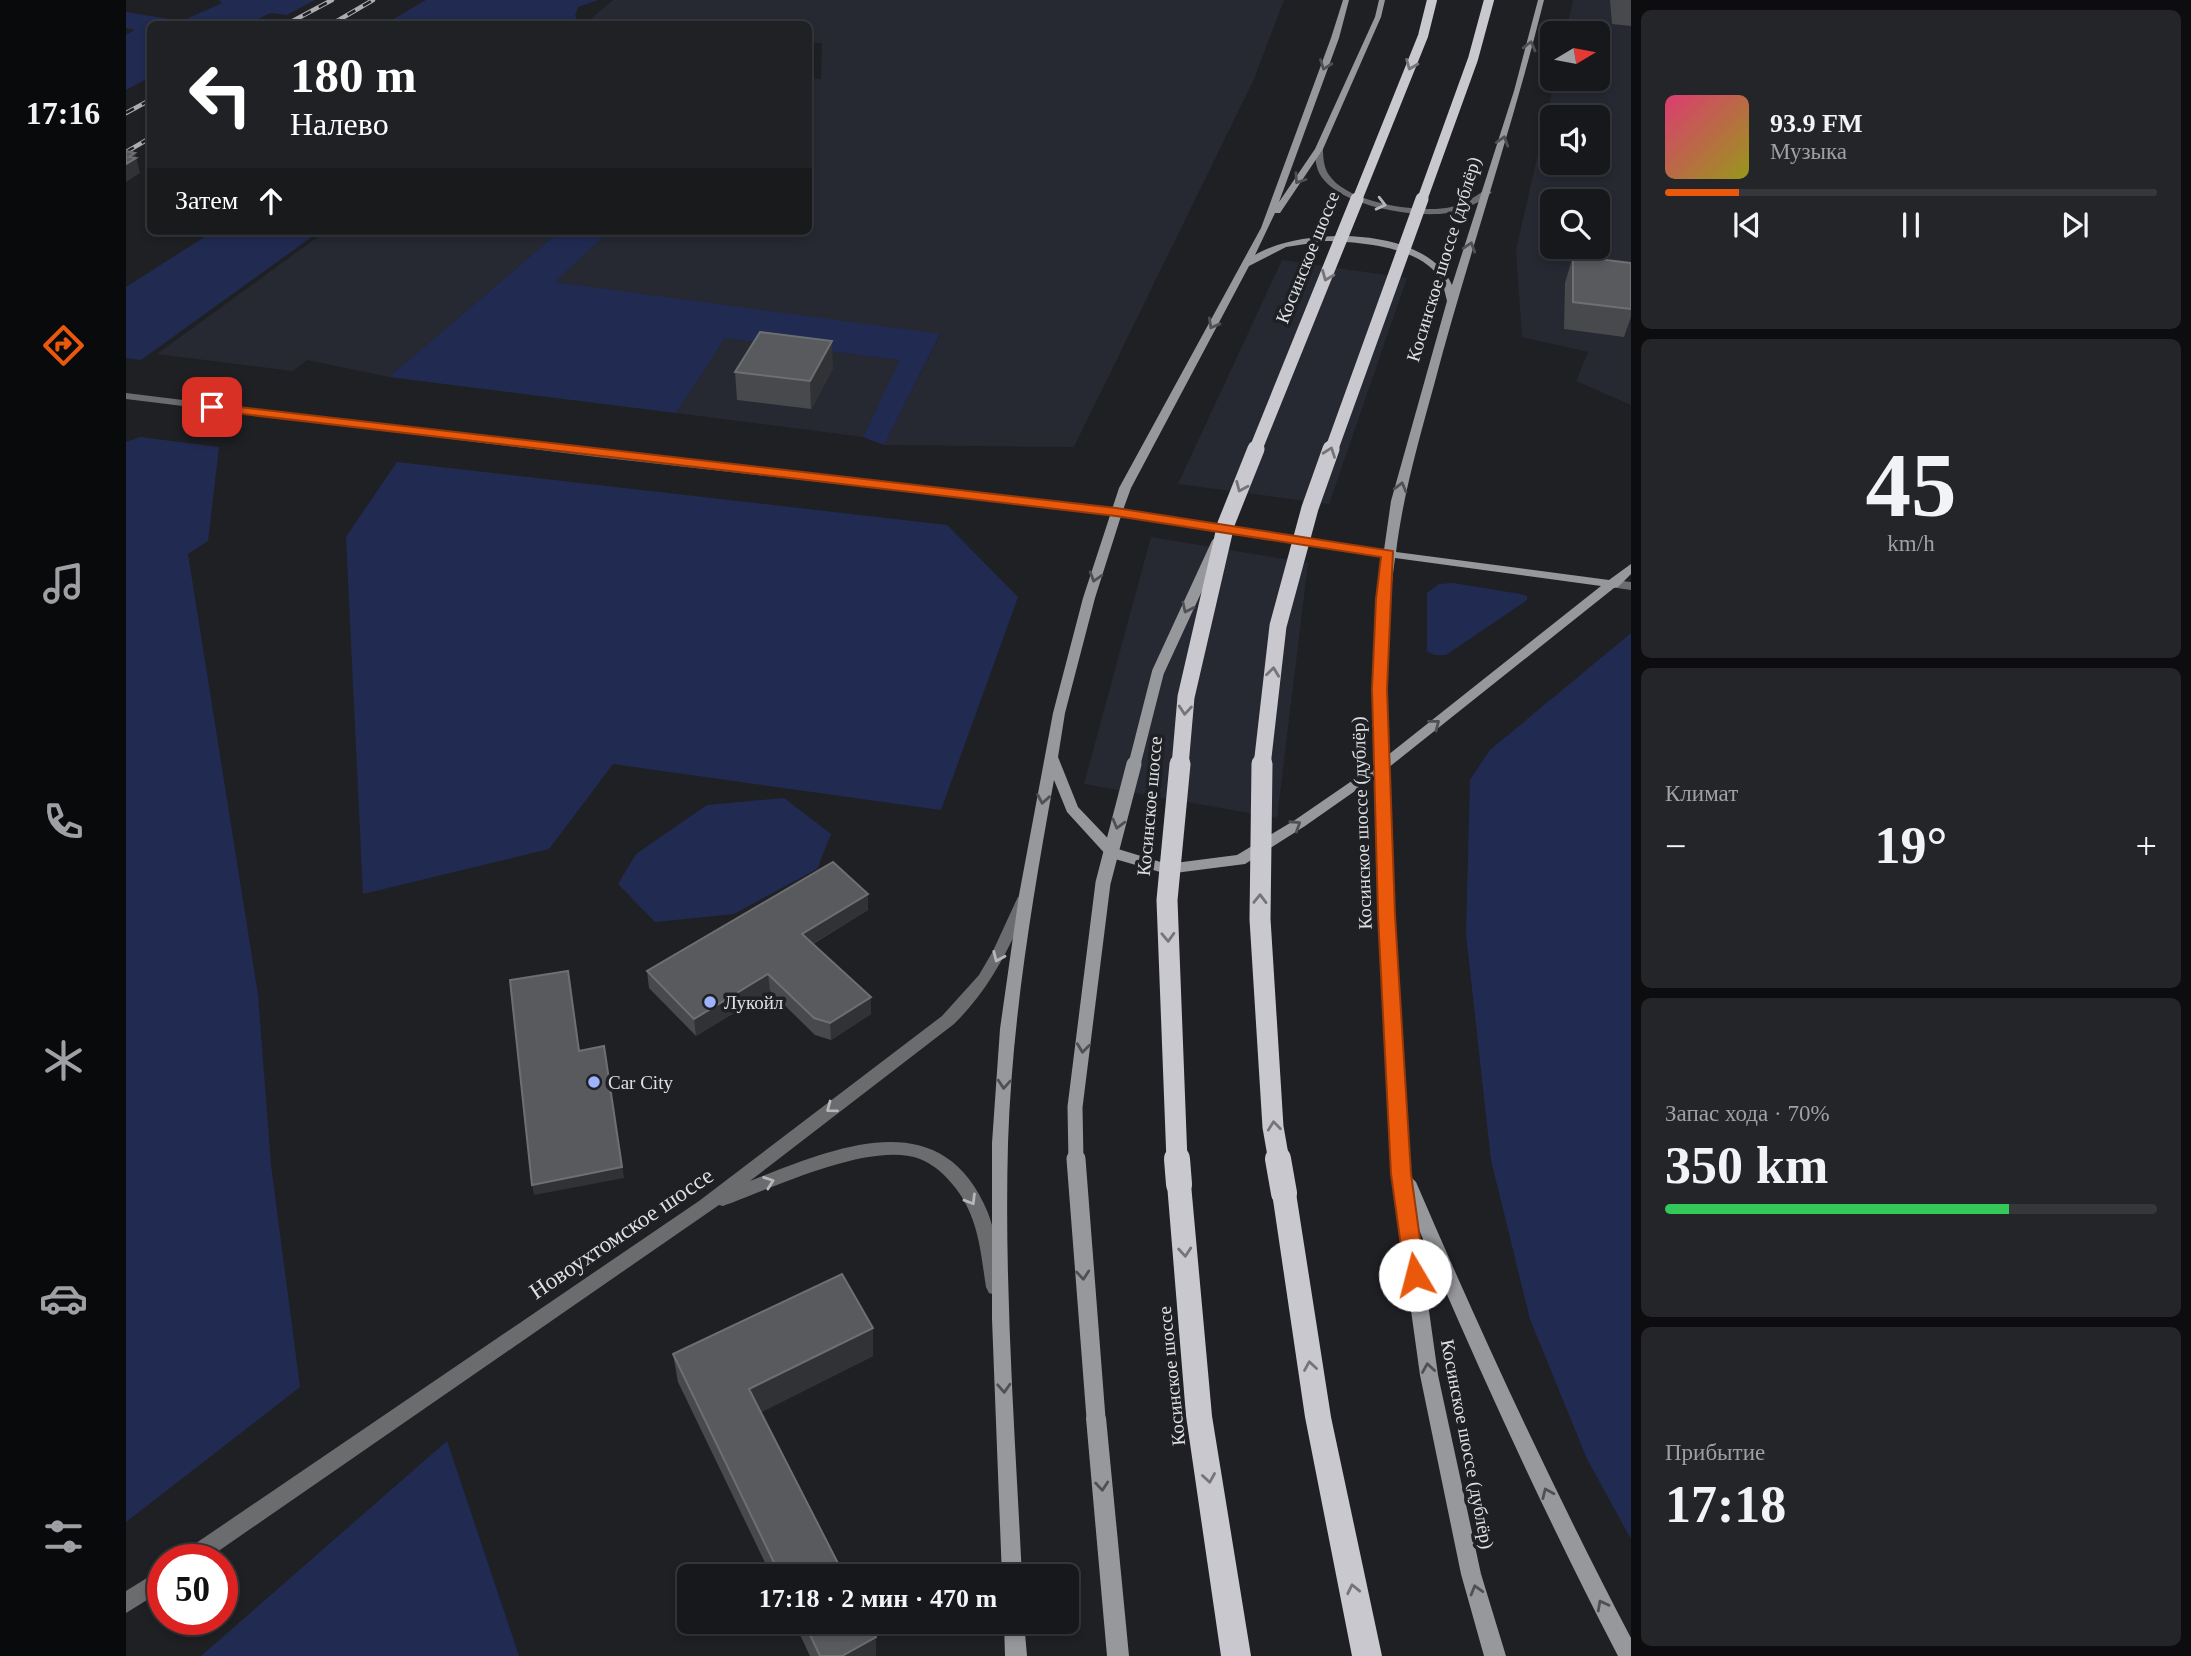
<!DOCTYPE html>
<html lang="ru">
<meta charset="utf-8">
<style>
:root{--surface:#17181b;--page:#242528;--text:#f1f3f6;--muted:#9ea0a3;--line:#36373a;--accent:#ea580c}
body{margin:0;font-family:"Times New Roman",serif;background:var(--page);color:var(--text);height:100vh;display:flex;flex-direction:column;font-size:26px;white-space:nowrap}
*{box-sizing:border-box;margin:0}
p{font-size:23px;color:var(--muted)}
.icon{flex:none;width:38px;height:38px;fill:none;stroke:currentColor;stroke-width:2;stroke-linecap:round;stroke-linejoin:round}
.map{position:relative;flex:1;overflow:hidden}
.details{display:flex;flex-direction:column;gap:10px;padding:10px;background:#0d0d0f;width:560px}
.details>*{flex:none}
.top-card{position:absolute;left:21px;top:21px;width:665px;height:214px;border-radius:10px;box-shadow:0 4px 10px #0003,0 0 0 2px var(--line);background:#202124;color:#fff;overflow:hidden}
.needle{width:46px;rotate:80deg}
.controls{position:absolute;left:1414px;top:21px;display:grid;gap:14px}
.controls a{display:grid;place-items:center;width:70px;height:70px;border-radius:10px;background:var(--surface);box-shadow:0 4px 10px #0003,0 0 0 2px var(--line);font-size:35px}
.speed{position:absolute;left:21px;top:1544px;display:flex;gap:14px;font-size:35px;font-weight:700;text-align:center}
.speed>*{display:grid;place-content:center;width:91px;height:91px;border-radius:50%;background:var(--surface);box-shadow:0 4px 10px #0003,0 0 0 2px var(--line);line-height:1}
.speed .limit{border:10px solid #d22;background:#fff;color:#111}
.pin{position:absolute;display:grid;place-items:center;width:60px;height:60px;color:#fff;margin:-30px;border-radius:14px;box-shadow:0 4px 10px #0006}
.me{position:absolute;width:77px;margin:-38px;rotate:352deg;stroke-linejoin:round;filter:drop-shadow(0 0 5px #0008)}
.turn{display:flex;align-items:center;gap:24px;height:147px;padding:0 28px;font-size:32px}
.turn .icon{width:91px;height:91px;stroke-width:2.5}
.turn b{display:block;font-size:49px;line-height:60px}
.then{display:flex;align-items:center;height:66px;padding:0 28px;background:#0003;gap:14px;font-size:26px}
.big{font-size:52px;font-weight:700;line-height:1.1}
.details .card{flex:1;display:flex;flex-direction:column;justify-content:center;gap:10px;min-width:0;padding:0 24px;border-radius:10px;background:var(--page)}
.details .dial{align-items:center;gap:0}
.dial b{font-size:91px;line-height:1}
.song{display:flex;align-items:center;gap:21px}
.cover{width:84px;height:84px;border-radius:10px;background:linear-gradient(135deg,hsl(340 70% 55%),hsl(60 70% 35%))}
.played{height:7px;border-radius:4px;background:linear-gradient(90deg,var(--accent) 15%,var(--line) 15%)}
.keys{display:flex;justify-content:space-around;direction:ltr}
.heat{display:flex;justify-content:space-between;align-items:center;font-size:38px;direction:ltr}
.charge{height:10px;border-radius:5px;background:linear-gradient(90deg,#34c759 70%,var(--line) 0)}
.trip{position:absolute;left:551px;top:1564px;width:402px;height:70px;border-radius:10px;background:var(--surface);box-shadow:0 4px 10px #0003,0 0 0 2px var(--line);font-weight:700;line-height:70px;text-align:center}
main{display:flex;flex:1;min-height:0}
.tab-bar{display:flex;flex-direction:column;width:126px;justify-content:space-around;align-items:center;background:#090a0b;color:var(--muted)}
.tab-bar .icon{width:49px;height:49px}
.tab-bar .active{color:var(--accent)}
.tab-bar b{font-size:32px;color:var(--text)}
.map>svg:first-child{display:block}
.built{fill:#262932;fill-rule:evenodd}
.green{fill:#212b52}
.lines{fill:none;stroke-linecap:round;stroke-linejoin:round}
.minor{fill:#6b6c6e;fill-rule:evenodd}
.tertiary{fill:#6b6c6e;fill-rule:evenodd}
.secondary{fill:#97989b;fill-rule:evenodd}
.trunk{fill:#c8c8ce;fill-rule:evenodd}
.rail-casing{stroke:#acadb0;stroke-width:4.5}
.rail{stroke:#1f2024;stroke-width:2.5;stroke-dasharray:9;stroke-linecap:butt}
.secondary-bridge-far2{stroke:#97989b;stroke-width:12}
.secondary-bridge-far1{stroke:#97989b;stroke-width:15}
.secondary-bridge{stroke:#97989b;stroke-width:19}
.trunk-bridge-far4{stroke:#c8c8ce;stroke-width:10}
.trunk-bridge-far3{stroke:#c8c8ce;stroke-width:13}
.trunk-bridge-far2{stroke:#c8c8ce;stroke-width:17}
.trunk-bridge-far1{stroke:#c8c8ce;stroke-width:21}
.trunk-bridge{stroke:#c8c8ce;stroke-width:26}
.wall{fill:#47494d}
.shaded-wall{fill:#303236}
.building{fill:#585a5d;stroke:#6d6f72;stroke-width:2}
.oneway{stroke:#4f5054}
.oneway2{stroke:#747479}
.oneway3{stroke:#b6b7ba}
.route{fill:#ea580c;stroke:#983908;stroke-width:2}
.poi-dot{fill:#9db4fd;stroke:#1f2024;stroke-width:2.5}
.labels{text-anchor:middle;stroke-width:7;stroke-linejoin:round;paint-order:stroke}
.street-label{font-size:19px;fill:#dfe0e3;stroke:#1f2024}
.poi-label{font-size:19px;fill:#dfe0e3;stroke:#1f2024;text-anchor:start}
.near-street-label{font-size:23px;fill:#dfe0e3;stroke:#1f2024}
</style>
<main>
<nav class="tab-bar">
<b>17:16</b>
<svg class="icon active" aria-label="directions" viewBox="0 0 24 24"><path d="M12 3l9 9-9 9-9-9zM9 14v-3h6M13 9l2 2-2 2"/></svg>
<svg class="icon" aria-label="music" viewBox="0 0 24 24"><path d="M9 18V5l10-2v13"/><circle cx="6" cy="18" r="3"/><circle cx="16" cy="16" r="3"/></svg>
<svg class="icon" aria-label="phone" viewBox="0 0 24 24"><path d="M5 4h4l2 5-3 2q2 4 5 5l2-3 5 2v4C11 20 4 13 5 4z"/></svg>
<svg class="icon" aria-label="climate" viewBox="0 0 24 24"><path d="M12 3v18M4 7l16 10M4 17L20 7"/></svg>
<svg class="icon" aria-label="car" viewBox="0 0 24 24"><path d="M5 17H2v-5l4-1 3-4h7l3 4 3 1v5h-3M9 17h6M6 11h13"/><circle cx="7" cy="17" r="2"/><circle cx="17" cy="17" r="2"/></svg>
<svg class="icon" aria-label="filters" viewBox="0 0 24 24"><path d="M4 7h16M4 17h16"/><circle cx="9" cy="7" r="2"/><circle cx="15" cy="17" r="2"/></svg>
</nav>
<div class="map">
<svg width="1505" height="1656" viewBox="0 0 1505 1656">
<rect width="100%" height="100%" fill="#1f2024"/>
<!-- built -->
<g class="built">
<path d="M487,0H1158L1128,79L948,447L758,445L814,335L427,282L484,231H682L683,79H695L696,43H683L682,24H476L462,21Z"/>
<path d="M1447,0H1505V405L1450,381L1462,352L1396,337L1390,250L1429,79H1472V33H1440ZM1426,117H1472V163H1426ZM1426,201H1472V247H1426Z"/>
<path d="M200,231H434L263,377L181,360L167,371L31,354Z"/>
<path d="M1156,260L1281,278L1203,504L1052,484Z"/>
<path d="M599,338L775,360L737,437L550,413Z"/>
<path d="M1025,537L1182,563L1151,818L958,784Z"/>
</g>
<!-- green -->
<g class="green">
<path d="M93,0H189L161,15L144,13L122,24H24V77L0,90V35L9,30L0,28V12L56,21L96,3Z"/>
<path d="M300,0H472L452,7L449,16L455,24H259Z"/>
<path d="M88,231H194L15,360L0,358V287Z"/>
<path d="M434,231H484L428,282L814,334L758,445L737,437L774,360L599,338L550,413L263,377Z"/>
<path d="M14,437L93,447L82,541L62,554L132,995L145,1165L174,1387L0,1522V442Z"/>
<path d="M271,462L821,525L892,597L815,810L487,764L423,849L237,894L220,537Z"/>
<path d="M1327,583L1394,594L1401,596V600L1320,655H1308L1301,651V593L1313,584Z"/>
<path d="M1505,633V1539L1461,1459L1404,1319L1365,1160L1340,934L1344,780L1364,750Z"/>
<path d="M658,798L705,834L691,869L608,914L529,922L492,884L510,854L581,805Z"/>
<path d="M321,1441L393,1656H75Z"/>
</g>
<g class="lines">
<!-- minor -->
<path class="minor" d="M1193,147L1197,149C1197,158 1198,168 1203,175C1221,203 1295,214 1325,207C1337,204 1349,197 1359,190L1366,192C1354,203 1338,210 1322,213C1288,218 1221,207 1198,180C1190,171 1189,160 1189,149Z"/>
<!-- tertiary -->
<g class="tertiary">
<path d="M0,393L471,451L990,509L996,512L990,515L471,457L0,399Z"/>
<path d="M1488,580L1505,582V590L1484,587L1482,584Z"/>
<path d="M897,896L902,897L904,901C884,947 864,989 828,1024L624,1181C709,1148 816,1100 862,1213C871,1237 874,1262 878,1287L875,1293L869,1295L863,1293L860,1287C856,1262 854,1236 844,1213C836,1192 815,1167 794,1159C745,1140 645,1189 597,1206L593,1205L81,1559H54L57,1552L573,1201L816,1016L853,975L867,951L890,901L892,897Z"/>
<path d="M37,1568V1590L0,1613V1591Z"/>
</g>
<!-- secondary -->
<g class="secondary">
<path d="M1217,0H1223L1213,38L1153,202L1189,149L1249,17L1253,0H1259L1255,17L1197,149L1154,213H1149L1129,255C1176,226 1301,226 1326,285L1388,91L1412,0H1418C1386,130 1342,256 1308,385C1293,440 1277,495 1270,552L1483,580L1505,564V574L1492,587L1488,588L1262,768L1267,915L1284,1176L1290,1182C1356,1336 1427,1489 1505,1638V1656H1492C1419,1515 1353,1371 1291,1225L1312,1375L1355,1574L1380,1656H1358L1335,1574L1294,1375L1266,1174L1253,915L1249,777L1179,826L1119,864L1041,874L982,857L941,812L928,780C906,900 886,1021 882,1143C878,1287 889,1433 896,1577H876L866,1319V1143L874,1029L893,895L927,713L957,598L993,488L1135,228L1205,38ZM1199,241C1233,242 1296,246 1315,280C1318,286 1319,294 1321,301L1265,501L1258,550L997,510L1005,488L1123,266L1160,247ZM995,516L1257,557C1247,626 1247,695 1249,765L1169,820L1111,855L1041,864L992,849L952,807L932,757L939,713L969,598ZM1269,558L1475,586L1262,755C1259,689 1260,624 1269,558Z"/>
<path d="M970,1409L977,1412L980,1418L1003,1656H981L960,1418L963,1412Z"/>
<path d="M878,1622H898L901,1656H879Z"/>
</g>
<!-- trunk -->
<g class="trunk">
<path d="M1053,1174L1061,1177L1065,1184L1086,1416L1125,1656H1095L1060,1416L1041,1184L1045,1177Z"/>
<path d="M1158,1183L1166,1186L1170,1193L1205,1417L1256,1656H1226L1179,1417L1146,1193L1150,1186Z"/>
</g>
<defs>
<g id="rail">
<path d="M161,24L206,0"/>
<path d="M206,24L247,0"/>
<path d="M0,113L24,100"/>
<path d="M0,152L24,138"/>
</g>
</defs>
<!-- rail casing -->
<use href="#rail" class="rail-casing"/>
<!-- rail -->
<use href="#rail" class="rail"/>
<!-- secondary-bridge-far2 -->
<path class="secondary-bridge-far2" d="M1008,766L1032,672L1091,544"/>
<!-- secondary-bridge-far1 -->
<path class="secondary-bridge-far1" d="M950,1161L949,1107L977,883L1008,764"/>
<!-- secondary-bridge -->
<path class="secondary-bridge" d="M950,1159L970,1418"/>
<!-- trunk-bridge-far4 -->
<g class="trunk-bridge-far4">
<path d="M1231,200L1297,36L1306,0"/>
<path d="M1296,200L1347,59L1363,0"/>
</g>
<!-- trunk-bridge-far3 -->
<g class="trunk-bridge-far3">
<path d="M1129,451L1231,199"/>
<path d="M1205,451L1296,199"/>
</g>
<!-- trunk-bridge-far2 -->
<g class="trunk-bridge-far2">
<path d="M1054,766L1060,697L1100,524L1130,449"/>
<path d="M1136,766L1152,626L1184,508L1205,449"/>
</g>
<!-- trunk-bridge-far1 -->
<g class="trunk-bridge-far1">
<path d="M1136,764L1134,919L1147,1127L1153,1161"/>
<path d="M1051,1161L1041,900L1054,764"/>
</g>
<!-- trunk-bridge -->
<g class="trunk-bridge">
<path d="M1051,1159L1053,1184"/>
<path d="M1152,1159L1158,1193"/>
</g>
</g>
<!-- wall -->
<g class="wall">
<path d="M1484,0H1505V26L1486,24Z"/>
<path d="M1447,256L1505,263V317L1498,337L1438,329L1439,283Z"/>
<path d="M707,368L685,409L611,400L609,372Z"/>
<path d="M742,894V910L687,944L745,997V1014L705,1040L689,1035L644,991L570,1036L523,988L521,971Z"/>
<path d="M547,1354L747,1356L635,1412L719,1577H646L552,1382Z"/>
<path d="M668,1622H742L750,1656H684Z"/>
</g>
<!-- shaded-wall -->
<g class="shaded-wall">
<path d="M9,153L14,173L0,182V164L3,157Z"/>
<path d="M706,341L707,368L685,409L684,381Z"/>
<path d="M742,894V910L676,950V934Z"/>
<path d="M642,974L644,991L570,1036L568,1019Z"/>
<path d="M745,997V1014L705,1040L704,1023Z"/>
<path d="M478,1046L498,1178L408,1195L406,1185Z"/>
<path d="M747,1328V1356L626,1417L623,1389Z"/>
<path d="M750,1637V1656H716Z"/>
</g>
<!-- building -->
<g class="building">
<path d="M0,151L9,153L3,157L10,158L0,164Z"/>
<path d="M1447,256L1505,263V309L1447,302Z"/>
<path d="M634,332L706,341L684,381L609,372Z"/>
<path d="M707,862L742,894L676,934L745,997L704,1023L688,1018L642,974L568,1019L521,971Z"/>
<path d="M442,971L453,1051L478,1046L496,1167L406,1185L384,980Z"/>
<path d="M716,1274L747,1328L623,1389L719,1577H655L547,1354Z"/>
<path d="M678,1622H742L750,1637L716,1656H694Z"/>
</g>
<!-- one-way arrows -->
<defs><path id="oneway-chevron" d="M-2-3.5L2.5 0L-2 3.5" fill="none" stroke-width="1.6" stroke-linecap="round" stroke-linejoin="round" transform="scale(1.75)"/></defs>
<g class="oneway">
<use href="#oneway-chevron" transform="translate(1404 46) rotate(-76)"/>
<use href="#oneway-chevron" transform="translate(1199 65) rotate(110)"/>
<use href="#oneway-chevron" transform="translate(1377 141) rotate(-73)"/>
<use href="#oneway-chevron" transform="translate(1173 179) rotate(124)"/>
<use href="#oneway-chevron" transform="translate(1344 247) rotate(-72)"/>
<use href="#oneway-chevron" transform="translate(1087 324) rotate(119)"/>
<use href="#oneway-chevron" transform="translate(1275 487) rotate(-75)"/>
<use href="#oneway-chevron" transform="translate(969 577) rotate(107)"/>
<use href="#oneway-chevron" transform="translate(1061 608) rotate(115)"/>
<use href="#oneway-chevron" transform="translate(1309 724) rotate(-38)"/>
<use href="#oneway-chevron" transform="translate(917 799) rotate(100)"/>
<use href="#oneway-chevron" transform="translate(992 824) rotate(105)"/>
<use href="#oneway-chevron" transform="translate(1170 825) rotate(-33)"/>
<use href="#oneway-chevron" transform="translate(957 1048) rotate(97)"/>
<use href="#oneway-chevron" transform="translate(878 1084) rotate(94)"/>
<use href="#oneway-chevron" transform="translate(957 1275) rotate(85)"/>
<use href="#oneway-chevron" transform="translate(1302 1368) rotate(-99)"/>
<use href="#oneway-chevron" transform="translate(878 1388) rotate(87)"/>
<use href="#oneway-chevron" transform="translate(976 1486) rotate(85)"/>
<use href="#oneway-chevron" transform="translate(1421 1493) rotate(-114)"/>
<use href="#oneway-chevron" transform="translate(1350 1590) rotate(-106)"/>
<use href="#oneway-chevron" transform="translate(1476 1605) rotate(-118)"/>
</g>
<g class="oneway2">
<use href="#oneway-chevron" transform="translate(1285 65) rotate(112)"/>
<use href="#oneway-chevron" transform="translate(1201 276) rotate(112)"/>
<use href="#oneway-chevron" transform="translate(1204 452) rotate(-70)"/>
<use href="#oneway-chevron" transform="translate(1115 487) rotate(113)"/>
<use href="#oneway-chevron" transform="translate(1147 672) rotate(-83)"/>
<use href="#oneway-chevron" transform="translate(1059 710) rotate(95)"/>
<use href="#oneway-chevron" transform="translate(1134 899) rotate(-89)"/>
<use href="#oneway-chevron" transform="translate(1042 937) rotate(88)"/>
<use href="#oneway-chevron" transform="translate(1148 1126) rotate(-96)"/>
<use href="#oneway-chevron" transform="translate(1059 1252) rotate(85)"/>
<use href="#oneway-chevron" transform="translate(1184 1366) rotate(-99)"/>
<use href="#oneway-chevron" transform="translate(1083 1478) rotate(81)"/>
<use href="#oneway-chevron" transform="translate(1227 1589) rotate(-102)"/>
</g>
<g class="oneway3">
<use href="#oneway-chevron" transform="translate(1255 204) rotate(14)"/>
<use href="#oneway-chevron" transform="translate(872 957) rotate(114)"/>
<use href="#oneway-chevron" transform="translate(705 1108) rotate(143)"/>
<use href="#oneway-chevron" transform="translate(643 1182) rotate(-20)"/>
<use href="#oneway-chevron" transform="translate(845 1200) rotate(59)"/>
</g>
<!-- route -->
<path class="route" d="M86,404L990,508L1267,551L1261,689L1269,915L1285,1174L1299,1275L1296,1281L1289,1284L1282,1281L1279,1275L1265,1174L1252,915L1246,689L1250,599L1255,557L990,516L82,410L81,407Z"/>
<!-- markers -->
<g class="poi-dot">
<circle cx="584" cy="1002" r="7"/>
<circle cx="468" cy="1082" r="7"/>
</g>
<g class="labels">
<!-- street labels -->
<g class="street-label">
<text transform="translate(1181 257) rotate(-68)" y="7">Косинское шоссе</text>
<text transform="translate(1317 259) rotate(-73)" y="7">Косинское шоссе (дублёр)</text>
<text transform="translate(1023 806) rotate(-85)" y="7">Косинское шоссе</text>
<text transform="translate(1235 823) rotate(-92)" y="7">Косинское шоссе (дублёр)</text>
<text transform="translate(1045 1376) rotate(-96)" y="7">Косинское шоссе</text>
<text transform="translate(1342 1444) rotate(79)" y="7">Косинское шоссе (дублёр)</text>
</g>
<!-- poi labels -->
<g class="poi-label">
<text x="598" y="1009">Лукойл</text>
<text x="482" y="1089">Car City</text>
</g>
<!-- near-street labels -->
<g class="near-street-label">
<text transform="translate(495 1233) rotate(-34)" y="8">Новоухтомское шоссе</text>
</g>
</g>
</svg>
<div class="controls">
<a><svg class="needle" viewBox="-14 -14 28 28"><path d="M0-13l5 13h-10z" fill="#e53935"/><path d="M0 13l5-13h-10z" fill="#9ea0a3"/></svg></a>
<a><svg class="icon" aria-label="sound" viewBox="0 0 24 24"><path d="M4 9h4l5-4v14l-5-4H4zM17 9q2 3 0 6"/></svg></a>
<a><svg class="icon" aria-label="search" viewBox="0 0 24 24"><circle cx="10" cy="10" r="6"/><path d="M15 15l6 6"/></svg></a>
</div>
<div class="speed"><div class="limit">50</div></div>
<div class="pin" style="left:86px;top:407px;background:#d93025"><svg class="icon" aria-label="arrive" viewBox="0 0 24 24"><path d="M6 21V4h12l-3 4 3 4H6"/></svg></div>
<svg class="me" style="left:1289px;top:1275px" viewBox="-20 -20 40 40"><circle r="19" fill="#fff"/><path d="M0-13L10 11 0 6-10 11z" fill="#ea580c"/></svg>
<div class="trip">17:18 · 2 мин · 470 m</div>
<div class="top-card">
<div class="turn"><svg class="icon" aria-label="left" viewBox="0 0 24 24"><path d="M17 20v-9H6M10 6l-5 5 5 5"/></svg><div><b>180 m</b>Налево</div></div>
<div class="then">Затем<svg class="icon" aria-label="ahead" viewBox="0 0 24 24"><path d="M12 20V5M6 11l6-6 6 6"/></svg></div>
</div>
</div>
<section class="details">
<div class="card">
<div class="song"><i class="cover"></i><div><b>93.9 FM</b><p>Музыка</p></div></div>
<div class="played"></div>
<div class="keys"><svg class="icon" aria-label="previous" viewBox="0 0 24 24"><path d="M18 5L8 12l10 7zM5 5v14"/></svg><svg class="icon" aria-label="pause" viewBox="0 0 24 24"><path d="M8 5v14M16 5v14"/></svg><svg class="icon" aria-label="next" viewBox="0 0 24 24"><path d="M6 5l10 7-10 7zM19 5v14"/></svg></div>
</div>
<div class="card dial"><b>45</b><p>km/h</p></div>
<div class="card"><p>Климат</p>
<div class="heat"><a>−</a><b class="big">19°</b><a>+</a></div>
</div>
<div class="card"><p>Запас хода · 70%</p><b class="big">350 km</b><div class="charge"></div></div>
<div class="card"><p>Прибытие</p><b class="big">17:18</b></div>
</section>
</main>
